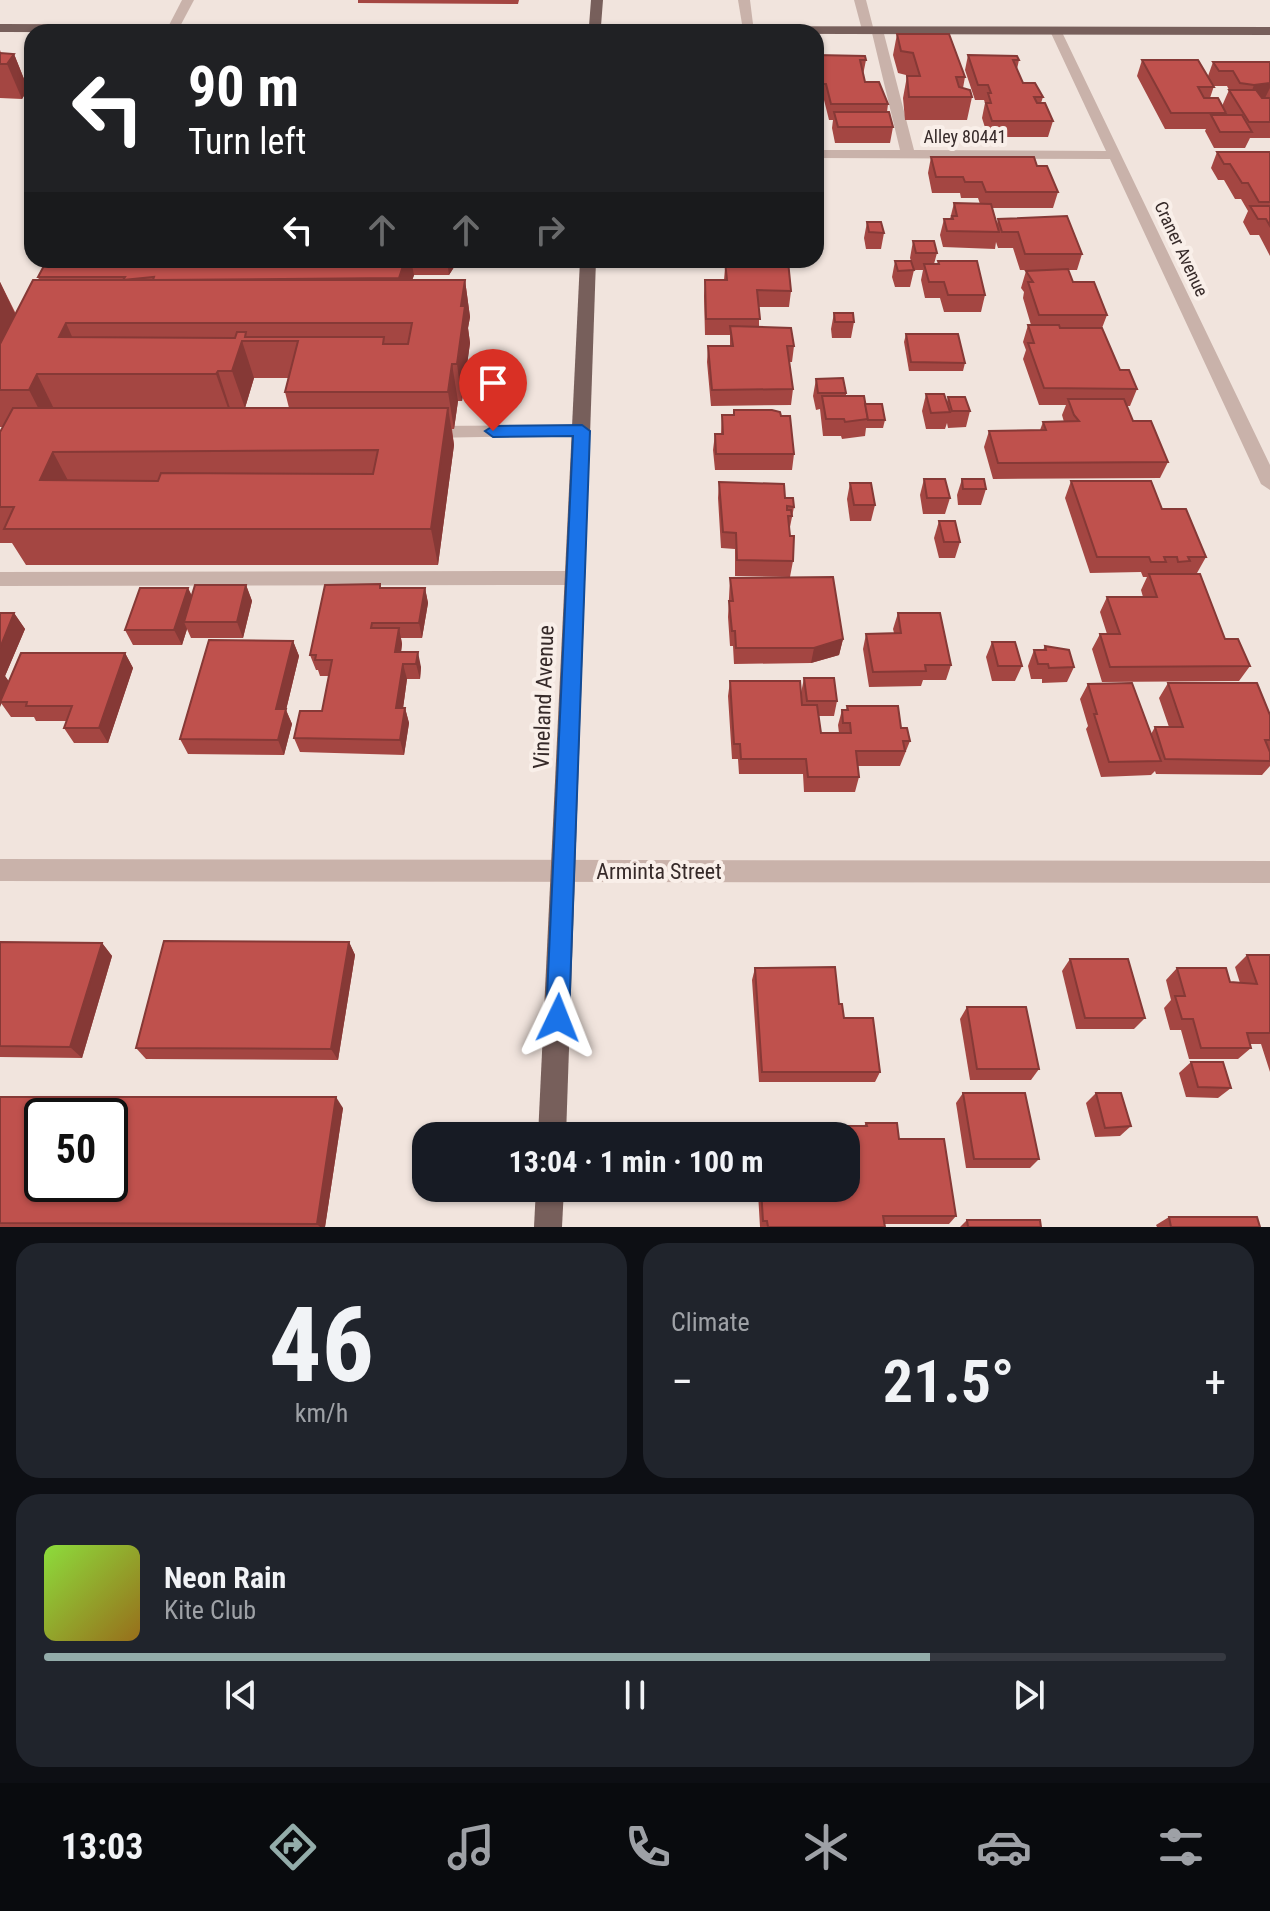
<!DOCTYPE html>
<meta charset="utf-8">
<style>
:root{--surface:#171b24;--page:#20242c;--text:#f1f3f6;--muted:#9ea1a6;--line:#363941;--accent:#93acaa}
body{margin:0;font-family:"Roboto Condensed",sans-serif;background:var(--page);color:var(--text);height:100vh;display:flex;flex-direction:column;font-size:30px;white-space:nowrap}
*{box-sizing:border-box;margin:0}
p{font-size:26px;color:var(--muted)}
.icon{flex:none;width:44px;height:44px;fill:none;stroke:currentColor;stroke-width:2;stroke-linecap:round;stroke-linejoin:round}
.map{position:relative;height:1227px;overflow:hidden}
.side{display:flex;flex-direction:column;gap:16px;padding:16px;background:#0d0f14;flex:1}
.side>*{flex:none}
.top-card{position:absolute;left:24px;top:24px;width:800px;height:244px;border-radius:24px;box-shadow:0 2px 6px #0004;background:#202124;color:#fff;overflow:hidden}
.speed{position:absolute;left:24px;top:1098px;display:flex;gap:16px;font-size:40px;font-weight:700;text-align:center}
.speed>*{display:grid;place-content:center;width:104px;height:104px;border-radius:50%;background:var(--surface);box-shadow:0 2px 6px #0004;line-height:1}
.speed .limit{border:4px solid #111;border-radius:12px;background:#fff;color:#111}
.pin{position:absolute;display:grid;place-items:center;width:68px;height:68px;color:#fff;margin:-82px -34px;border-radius:50% 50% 50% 0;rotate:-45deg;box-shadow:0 0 8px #0007}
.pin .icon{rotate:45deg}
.me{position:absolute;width:88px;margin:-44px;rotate:2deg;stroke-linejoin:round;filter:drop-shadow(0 0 6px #0008)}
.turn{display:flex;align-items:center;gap:28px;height:168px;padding:0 32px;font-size:36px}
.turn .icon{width:104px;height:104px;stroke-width:2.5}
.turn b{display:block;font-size:56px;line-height:68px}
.lanes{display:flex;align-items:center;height:76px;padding:0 32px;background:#0003;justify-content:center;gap:40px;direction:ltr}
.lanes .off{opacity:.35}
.big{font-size:60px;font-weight:700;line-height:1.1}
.side .widget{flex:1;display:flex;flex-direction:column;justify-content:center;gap:12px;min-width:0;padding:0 28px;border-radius:24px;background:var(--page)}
.side .dial{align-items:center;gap:0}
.dial b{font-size:104px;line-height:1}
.song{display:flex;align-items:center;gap:24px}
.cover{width:96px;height:96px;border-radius:12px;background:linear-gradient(135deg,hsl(90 70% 55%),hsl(40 70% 35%))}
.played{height:8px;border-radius:4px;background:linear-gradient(90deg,var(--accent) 75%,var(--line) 75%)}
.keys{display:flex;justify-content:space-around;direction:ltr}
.heat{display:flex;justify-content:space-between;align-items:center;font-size:44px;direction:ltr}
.side .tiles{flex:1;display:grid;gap:16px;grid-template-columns:1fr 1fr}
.widget:last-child{grid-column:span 2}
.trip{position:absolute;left:412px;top:1122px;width:448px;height:80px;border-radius:24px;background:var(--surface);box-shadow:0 2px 6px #0004;font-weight:700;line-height:80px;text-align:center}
.tab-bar{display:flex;height:128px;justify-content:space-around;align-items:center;background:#090b0e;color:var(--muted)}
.tab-bar .icon{width:56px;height:56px}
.tab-bar .selected{color:var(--accent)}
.tab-bar b{font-size:36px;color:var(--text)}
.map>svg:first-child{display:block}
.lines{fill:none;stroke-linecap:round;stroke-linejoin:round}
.minor{fill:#c9b2aa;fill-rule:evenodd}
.major{fill:#775f5b;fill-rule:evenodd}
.wall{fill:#a44642;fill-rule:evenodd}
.shaded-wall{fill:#863936}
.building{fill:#bf514d;stroke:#863936;stroke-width:2;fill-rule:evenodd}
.route{fill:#1a73e8;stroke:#114b97;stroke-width:2}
.labels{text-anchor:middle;stroke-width:8;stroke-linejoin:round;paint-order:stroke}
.far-street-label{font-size:18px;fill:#362a29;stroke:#f9efe9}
.street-label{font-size:22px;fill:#362a29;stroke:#f9efe9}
</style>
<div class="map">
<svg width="1270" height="1227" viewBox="0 0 1270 1227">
<rect width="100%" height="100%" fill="#f1e4dd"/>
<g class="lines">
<!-- minor -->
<g class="minor">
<path d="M182,0H194L177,32H169L167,29Z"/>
<path d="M738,0H750L754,32L743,30Z"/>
<path d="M854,0H866L873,27L883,30L914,150L1106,151L1050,31L1060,28L1270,465V490L1261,484L1110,159L816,158V150H900L872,33L862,30Z"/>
<path d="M582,425L591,431L588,435L426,438L417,432L426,426Z"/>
<path d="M575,571L582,573L585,578L582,583L575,585L0,586V572Z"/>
<path d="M0,859L1270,861V883L0,881Z"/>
</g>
<!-- major -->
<g class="major">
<path d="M591,0H603L601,26L1270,27V35L0,32V24L589,26Z"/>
<path d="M580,260H596L566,1136H538Z"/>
<path d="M536,1188H564L562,1227H534Z"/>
</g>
</g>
<!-- wall -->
<g class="wall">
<path d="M358,0H519L518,4L358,3Z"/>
<path d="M897,34L965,77L963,88L972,97L967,120H905L903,98L907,76H910L898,73L893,55Z"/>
<path d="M0,50L1,53L14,54L28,89L22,99L0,98Z"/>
<path d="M816,55L866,60L863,75L865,82L888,104L887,112L893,127L890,143H835L832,128L833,120H829L824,100H820L816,81Z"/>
<path d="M968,55L1019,60L1017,69L1023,83L1043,97L1041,103L1053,121L1048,137H988L982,118L985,103L984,100H975L965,70Z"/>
<path d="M1142,60L1208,76L1213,62H1270V138H1250L1245,148H1214L1205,131L1206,129H1165L1137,76ZM1214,86H1227L1229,90L1222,106L1228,115H1225L1226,113L1210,98Z"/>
<path d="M816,95L820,125L817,147H816Z"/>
<path d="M1217,152H1270V256L1259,235H1250L1243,222L1248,211L1241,199H1235L1224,180H1218L1211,168Z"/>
<path d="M931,157L1037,166L1058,192L1053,208H992L997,224L998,219L1082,254L1077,270H1068L1073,282L1107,315L1102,328L1120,370L1137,389L1130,406H1127L1133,421L1168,462L1160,478L993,479L984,447L989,431L1040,430L1043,422H1064L1062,415L1066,405H1039L1023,359L1026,350L1023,342L1028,325H1031L1023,298L1024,292L1021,288L1026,271L1048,270H1020L1013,248H998L996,242L995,249L943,247L940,235L944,219H950L954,203L980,204L978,198H961L960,193H932L928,173Z"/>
<path d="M867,222L884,233L881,249H866L864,238Z"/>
<path d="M913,241L937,253L934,264H938V261L985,295L981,312H944L940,298H925L921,280L923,270H914L910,287H895L892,277L895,261H911L910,258Z"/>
<path d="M47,260H456V264L449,275H414L412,280H465L470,317L468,328L470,343L462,401H458L454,429H452L454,445L438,565H26L12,543H0V432L3,427H0V282L16,314L39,280L38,277ZM254,378H288L285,392L289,408H230H245Z"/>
<path d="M702,260H771L791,291L789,307H759V327L794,346L792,362H789L793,389L791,405L711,406L707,362L708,346H730V335H705L704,296L705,280H724L725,268H701Z"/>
<path d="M834,313L854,322L851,338H832L831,329Z"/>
<path d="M906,334L965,363L963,371H909L904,342Z"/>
<path d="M816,379L846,393V396L865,404L885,420L883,428H866L865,436L842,439L841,436H823L820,409L816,410L813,396Z"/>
<path d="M926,394L947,402L948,397L970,411L966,427L948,428L947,423L945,429H926L922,411Z"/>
<path d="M734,410L781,416L794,454L792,470H715L713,450L715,434H721L722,415H733Z"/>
<path d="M924,479L950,498L945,514H923L920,495Z"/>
<path d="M962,479L986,489L981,505H958L957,495Z"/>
<path d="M1071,481L1162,509L1206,557L1197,573L1183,574L1225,639L1250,666L1239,681L1102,682L1092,649L1100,634H1107L1100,612L1107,597H1143L1141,590L1147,577H1143L1141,572L1090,573L1065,498Z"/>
<path d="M719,482L785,498L794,507L789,532L793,561L790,577L735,576V549L721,548L718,498Z"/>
<path d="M850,483L875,505L871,521H850L847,499Z"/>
<path d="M939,521L960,542L955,558H939L934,538Z"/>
<path d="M730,578L843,639L839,655L811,663L734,664L733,646H730L728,617Z"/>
<path d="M380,584L381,588H425L428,603L422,638H401L402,644L401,652L421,667L420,679H407L403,708H405L409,723L404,755L300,752L294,738L322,711L329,676H320L318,670H316L310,655Z"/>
<path d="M246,585L252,601L243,638H191L187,629L182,645H133L125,630L188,588L192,596Z"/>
<path d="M14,613L25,629L5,676L9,682L125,653L133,668L108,743H74L64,728L67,721H36L34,717H11L1,703L0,707Z"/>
<path d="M898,613L951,665L946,680H923L921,686L869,687L863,649L866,634L894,633L893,629Z"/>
<path d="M293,641L299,656L286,710L292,724L284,755L188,754L180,739Z"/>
<path d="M992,642L1022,666L1015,681H992L986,657Z"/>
<path d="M1045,646L1074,667L1067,682L1042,683V679H1031L1028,666L1034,650H1043Z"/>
<path d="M804,678L837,701L834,716H819L821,733H839L838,725L842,710H846L847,706L901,728L910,741L900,766H858L859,777L855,792H804L803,774H739L738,759H732L728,696L730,681L801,693Z"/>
<path d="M1168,683L1270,715V766L1262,775L1156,774L1155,771L1151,775L1101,777L1086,729L1088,726L1080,699L1088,684L1151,734L1155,727H1169L1159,698Z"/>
<path d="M0,942L102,943L112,956L82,1058L0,1057Z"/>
<path d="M349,942L355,955L338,1060L146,1059L136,1048Z"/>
<path d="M1247,955H1270V1072L1261,1044H1250L1251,1048L1238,1059H1189L1181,1030H1170L1164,1008L1171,1000L1166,980L1177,968L1230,982L1240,983L1235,967Z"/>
<path d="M1070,959L1145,1018L1134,1029H1076L1062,971Z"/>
<path d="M755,968L839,1004L844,1018L880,1072L875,1082H759L752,980Z"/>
<path d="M967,1007L1039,1069L1031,1080H970L960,1019Z"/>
<path d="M1191,1062L1231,1088L1218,1098L1186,1097L1179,1073Z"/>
<path d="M963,1093L1039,1159L1030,1168H966L956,1103Z"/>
<path d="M1096,1093L1131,1126L1120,1136L1095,1137L1086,1103Z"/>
<path d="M0,1097L343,1108L325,1227H0Z"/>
<path d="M866,1123L899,1139L956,1216L949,1224H884L885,1227H760L758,1193L760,1188H846V1136H797L801,1126H864Z"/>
<path d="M1169,1217L1260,1227H1157L1156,1225Z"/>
<path d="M967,1220L1041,1227H960Z"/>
</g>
<!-- shaded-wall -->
<g class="shaded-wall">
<path d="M14,54L28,89L22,99L7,64Z"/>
<path d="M1270,83V88L1265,98L1248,101L1254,85Z"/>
<path d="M405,260H411L414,275L404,306L399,278Z"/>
<path d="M447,260H456V264L449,275Z"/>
<path d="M465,280L470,317L468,328L470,343L462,401L457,364L461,306Z"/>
<path d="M0,282L16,316L0,346Z"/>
<path d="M66,323L82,359L59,337Z"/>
<path d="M242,341L254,378L245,408L232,371Z"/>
<path d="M452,364L458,401L454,429L448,392Z"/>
<path d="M218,371L230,408L229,411L216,374Z"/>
<path d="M37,374L55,411L48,427L29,390Z"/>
<path d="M448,408L454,445L438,565L431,529Z"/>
<path d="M53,452L72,488L40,480Z"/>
<path d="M246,585L252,601L243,638L237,622Z"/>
<path d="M188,588L195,603L184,622L187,629L182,645L174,630Z"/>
<path d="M425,588L428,603L422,638L419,623Z"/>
<path d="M14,613L25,629L5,676L10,683L0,707V648Z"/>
<path d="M399,628L402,644L399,668L395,652Z"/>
<path d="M843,639L839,655L811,663L814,648Z"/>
<path d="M293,641L299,656L286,710L292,724L284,755L278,740L276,709Z"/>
<path d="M418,652L421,667L420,679L416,664Z"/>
<path d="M125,653L133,668L108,743L99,728Z"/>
<path d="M403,664L407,679L401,723L396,708Z"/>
<path d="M405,708L409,723L404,755L400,740Z"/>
<path d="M349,942L355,955L338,1060L331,1049Z"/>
<path d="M102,943L112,956L82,1058L70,1047Z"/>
<path d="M336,1097L343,1108L325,1227H320L317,1224Z"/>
</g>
<!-- building -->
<g class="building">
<path d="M897,34H949L965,77H956L959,87L970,90L972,97H909L907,76H920L913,53L901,51Z"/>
<path d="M0,53L14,54L7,64H0Z"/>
<path d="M816,55L865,56L866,60H860L865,82H879L888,104H831L826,84H822Z"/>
<path d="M968,55L1017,56L1019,60H1013L1023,83H1035L1043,97H1034L1037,103H1045L1053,121H992L986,103H991L988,93H991L988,85H978Z"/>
<path d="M1142,60H1198L1214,87H1198L1204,98H1218L1226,113H1171Z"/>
<path d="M1213,62H1270V83L1254,85L1240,83L1233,71H1219Z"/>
<path d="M1229,90H1256L1262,98H1270V122H1249Z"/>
<path d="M816,95L820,125H816Z"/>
<path d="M834,112H889L893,127H838Z"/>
<path d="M1211,115H1242L1252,132H1220Z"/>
<path d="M1217,152H1270V202H1259L1248,183H1242L1230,164H1224Z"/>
<path d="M931,157H1034L1037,166H1047L1058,192H986L982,182H965L963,177H936Z"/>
<path d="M954,203L991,204L999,232L947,231L944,219H953L952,216H957Z"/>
<path d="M1250,206H1270V226L1266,219H1258Z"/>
<path d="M1067,216L1082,254H1025L1018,232H1002L998,219Z"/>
<path d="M867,222H881L884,233L869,232Z"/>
<path d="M913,241H934L937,253H916Z"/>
<path d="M47,260H405L399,278L153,280L154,277L123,280L125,277H38Z"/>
<path d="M725,261H788L791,291L757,290L760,319H706L705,280H727Z"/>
<path d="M895,261H911L914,270L898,271Z"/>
<path d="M938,261H977L985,295H948L944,282H929L924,264H939Z"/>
<path d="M1068,269L1073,282H1094L1107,315H1039L1028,282H1033L1026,271Z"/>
<path d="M33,280H465L461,306H465L457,364H452L448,392H285L298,341H242L232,371H218L216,374H37L29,390H0V344ZM66,323H412L408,344H383L384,337H245L246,332H237L235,338L59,337Z"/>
<path d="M834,313H853L854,322H835Z"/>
<path d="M1028,325H1059L1060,328H1102L1120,370H1129L1137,389L1044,388L1028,343H1034Z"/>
<path d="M730,326L791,328L794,346H787L793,389L712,390L708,346H733Z"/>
<path d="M906,334H958L965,363L911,362Z"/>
<path d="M843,378L846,393H818L816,379Z"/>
<path d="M926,394H944L950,412L931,413Z"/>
<path d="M822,396H864L868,419L845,422L844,419H826Z"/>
<path d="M948,397H965L970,411H952Z"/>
<path d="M1068,399H1124L1133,421H1151L1168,462L998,463L989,431L1046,430L1043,422L1079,421L1074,415Z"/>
<path d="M865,404H882L885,420H868Z"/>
<path d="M13,408H448L431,529H4L14,507H0V432ZM378,450L373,474L161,473L158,481L40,480L53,452Z"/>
<path d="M734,410H772L780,412L781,416H790L794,454H716L715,434H723L722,415H734Z"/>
<path d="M924,479H945L950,498H927Z"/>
<path d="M962,479H984L986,489H963Z"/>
<path d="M1071,481H1151L1162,509H1186L1206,557H1188L1190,561L1178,562L1177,557H1164L1166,562H1151L1149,557H1097Z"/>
<path d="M719,482L784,484L785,498H793L794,507L787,506V510H791L792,516H788L790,536H794L793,561L737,560L736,533L723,532Z"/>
<path d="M850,483H871L875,505H854Z"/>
<path d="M939,521H955L960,542H944Z"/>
<path d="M1149,574H1200L1225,639H1238L1250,666L1110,667L1100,634H1120L1107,597H1157Z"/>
<path d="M833,577L843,639L814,648H736L735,631H732L729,601H733L730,578Z"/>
<path d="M380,584V588H425L419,623H372L371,628H399L395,652H418L416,664H403L396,708H405L400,740L294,738L300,711H322L332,660H315L316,655H310L325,585Z"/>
<path d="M195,585H246L237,622H184Z"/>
<path d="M140,588H188L174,630H125Z"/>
<path d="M0,613H14L0,648Z"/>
<path d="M898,613H940L951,665H925L926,671L873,672L866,634L901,633Z"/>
<path d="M209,640L293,641L276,709H286L278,740L180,739Z"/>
<path d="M992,642H1015L1022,666H998Z"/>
<path d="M1045,646L1069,650L1074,667L1049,668L1048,664H1038L1034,650H1046Z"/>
<path d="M21,653H125L99,728H64L72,706H26L27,702H0Z"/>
<path d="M804,678H834L837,701H807Z"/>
<path d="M730,681H800L802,705H817L821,733H851L850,723H843L842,710H848L847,706H898L901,728H907L910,741H903L905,751H856L859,777H808L806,759H741L740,744H734Z"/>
<path d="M1132,683L1161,761L1109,762L1094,714H1097L1088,684Z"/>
<path d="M1168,683H1257L1270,715V740H1265L1270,752V761L1165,759L1155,727H1183Z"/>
<path d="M164,941L349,942L331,1049L136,1048Z"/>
<path d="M0,942L102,943L70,1047L0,1046Z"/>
<path d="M1247,955H1270V1033H1247L1251,1048H1201L1193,1019H1182L1175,996H1185L1177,968H1226L1230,982L1257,984Z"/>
<path d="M1070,959H1128L1145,1018H1085Z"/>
<path d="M835,967L839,1004H842L844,1018H873L880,1072H762L755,968Z"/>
<path d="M967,1007H1026L1039,1069H977Z"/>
<path d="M1191,1062H1223L1231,1088L1198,1087Z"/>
<path d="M963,1093H1025L1039,1159H974Z"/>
<path d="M1096,1093H1121L1131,1126L1105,1128Z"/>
<path d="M0,1097H336L317,1224L0,1223ZM42,1116H110V1184H42Z"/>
<path d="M866,1123H897L899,1139H944L956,1216H883L885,1227H768L767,1221H763L761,1188H846V1136H802L801,1126H867Z"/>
<path d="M1169,1217H1257L1260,1227H1171Z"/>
<path d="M967,1220H1040L1041,1227H968Z"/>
</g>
<!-- route -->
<path class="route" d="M582,425L590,431L569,1018L566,1026L558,1030L549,1026L546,1018L573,436L493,437L485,431L493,426Z"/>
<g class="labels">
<!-- far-street labels -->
<g class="far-street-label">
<text x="965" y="143">Alley 80441</text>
<text transform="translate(1181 249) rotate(65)" y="6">Craner Avenue</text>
</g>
<!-- street labels -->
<g class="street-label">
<text transform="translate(543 697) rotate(-88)" y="8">Vineland Avenue</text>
<text x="659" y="879">Arminta Street</text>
</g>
</g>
</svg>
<div class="speed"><div class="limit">50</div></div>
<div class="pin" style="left:493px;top:431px;background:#d93025"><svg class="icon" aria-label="arrive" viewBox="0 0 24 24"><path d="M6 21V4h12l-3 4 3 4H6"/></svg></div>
<svg class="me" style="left:558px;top:1018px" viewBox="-20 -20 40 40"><path d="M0-17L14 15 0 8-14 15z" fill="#1a73e8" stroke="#fff" stroke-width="4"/></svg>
<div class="trip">13:04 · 1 min · 100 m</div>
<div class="top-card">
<div class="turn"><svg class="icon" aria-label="left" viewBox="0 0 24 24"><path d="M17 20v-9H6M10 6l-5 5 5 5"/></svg><div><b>90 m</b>Turn left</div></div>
<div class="lanes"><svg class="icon" aria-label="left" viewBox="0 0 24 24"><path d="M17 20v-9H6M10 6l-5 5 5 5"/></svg><svg class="icon off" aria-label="ahead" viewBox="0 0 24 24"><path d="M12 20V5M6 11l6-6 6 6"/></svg><svg class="icon off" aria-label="ahead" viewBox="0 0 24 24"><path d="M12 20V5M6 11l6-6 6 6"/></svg><svg class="icon off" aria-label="right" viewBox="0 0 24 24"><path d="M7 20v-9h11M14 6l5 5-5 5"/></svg></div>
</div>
</div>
<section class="side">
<div class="tiles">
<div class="widget dial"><b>46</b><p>km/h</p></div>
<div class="widget"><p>Climate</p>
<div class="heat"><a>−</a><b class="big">21.5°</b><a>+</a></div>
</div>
<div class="widget">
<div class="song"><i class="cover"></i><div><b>Neon Rain</b><p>Kite Club</p></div></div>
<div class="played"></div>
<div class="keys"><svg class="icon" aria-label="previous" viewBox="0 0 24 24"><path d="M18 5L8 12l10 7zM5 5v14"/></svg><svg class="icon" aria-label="pause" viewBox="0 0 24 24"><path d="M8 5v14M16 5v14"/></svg><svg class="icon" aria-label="next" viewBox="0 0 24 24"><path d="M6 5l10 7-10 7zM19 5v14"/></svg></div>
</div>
</div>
</section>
<nav class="tab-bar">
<b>13:03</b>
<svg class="icon selected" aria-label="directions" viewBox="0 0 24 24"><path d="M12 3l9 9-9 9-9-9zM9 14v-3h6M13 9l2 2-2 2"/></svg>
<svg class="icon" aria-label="music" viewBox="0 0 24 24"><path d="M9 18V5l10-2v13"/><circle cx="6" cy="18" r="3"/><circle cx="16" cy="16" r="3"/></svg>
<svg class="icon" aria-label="phone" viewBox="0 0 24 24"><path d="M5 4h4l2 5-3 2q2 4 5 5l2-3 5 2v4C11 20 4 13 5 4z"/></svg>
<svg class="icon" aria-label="climate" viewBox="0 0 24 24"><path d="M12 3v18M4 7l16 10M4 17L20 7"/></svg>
<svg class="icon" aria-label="car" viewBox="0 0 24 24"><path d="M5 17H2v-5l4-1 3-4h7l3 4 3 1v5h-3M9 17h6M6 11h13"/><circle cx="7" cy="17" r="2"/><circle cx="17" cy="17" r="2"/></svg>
<svg class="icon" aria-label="filters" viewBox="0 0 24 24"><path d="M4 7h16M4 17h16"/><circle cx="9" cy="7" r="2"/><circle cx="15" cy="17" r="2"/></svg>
</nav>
